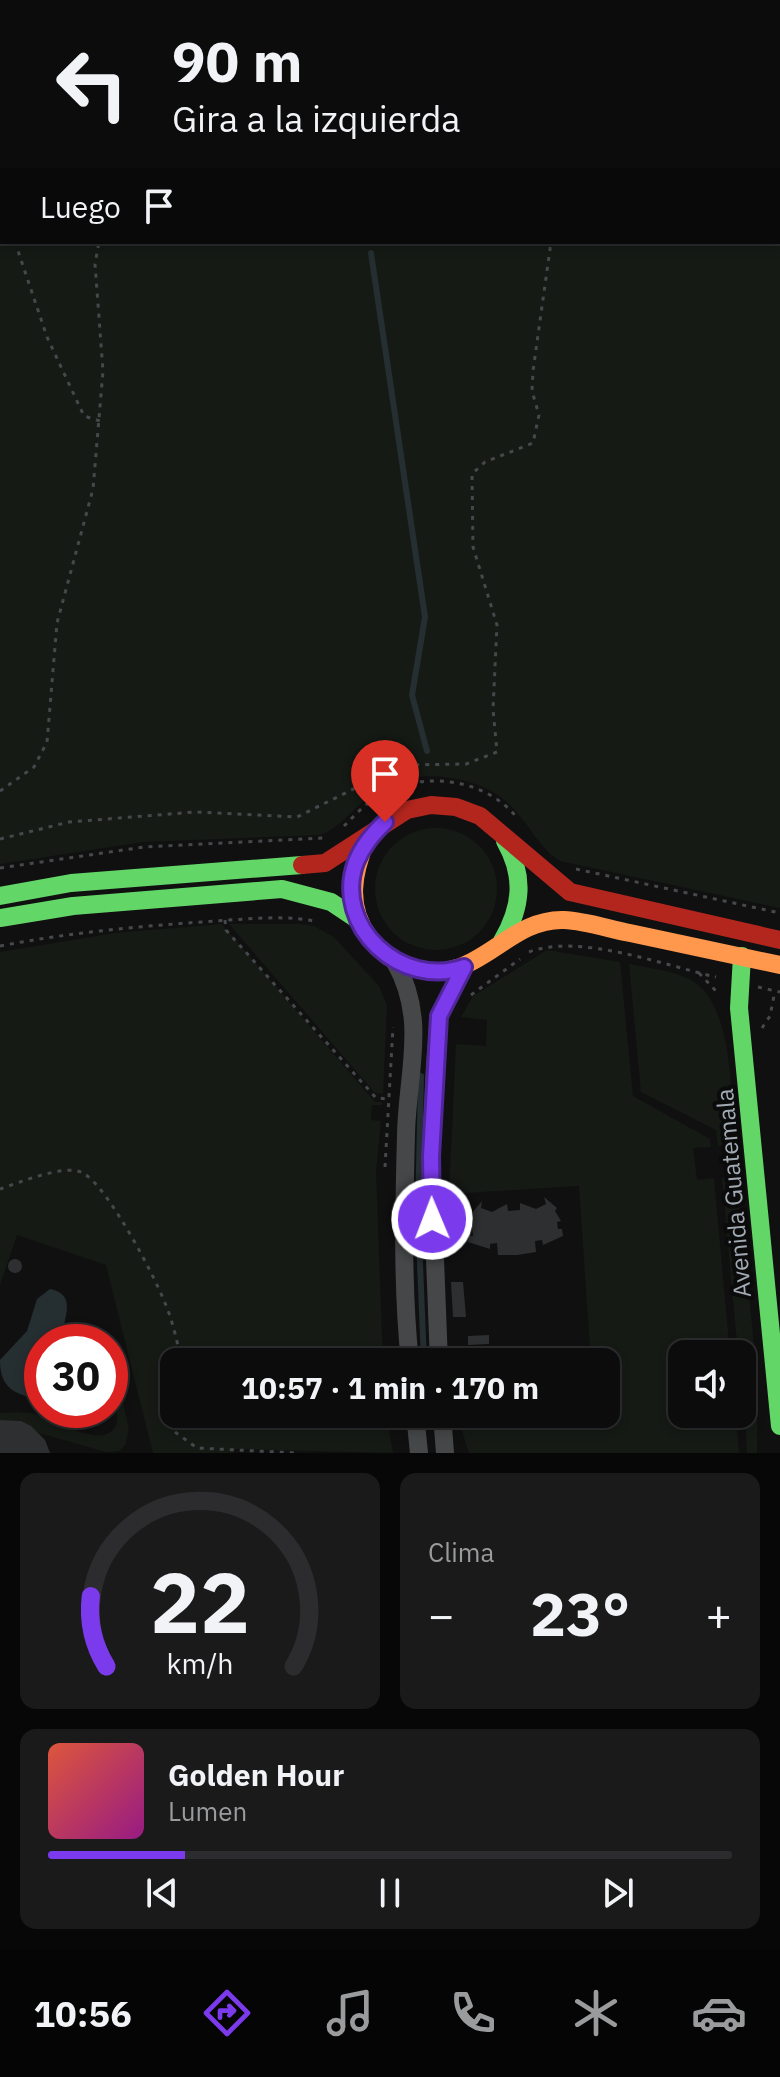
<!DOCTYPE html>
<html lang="es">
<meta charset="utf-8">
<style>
:root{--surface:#0c0c0d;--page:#1a1a1b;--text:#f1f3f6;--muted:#9a9b9d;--line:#2c2c2e;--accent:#7c3aed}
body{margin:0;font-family:"IBM Plex Sans",sans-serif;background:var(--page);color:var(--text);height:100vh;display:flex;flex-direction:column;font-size:30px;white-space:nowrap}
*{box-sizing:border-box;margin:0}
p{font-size:26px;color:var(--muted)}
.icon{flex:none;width:44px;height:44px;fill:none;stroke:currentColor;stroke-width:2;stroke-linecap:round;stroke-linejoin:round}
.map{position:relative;height:1453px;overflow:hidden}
.details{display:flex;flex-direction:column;gap:20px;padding:20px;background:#070707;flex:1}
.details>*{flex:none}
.banner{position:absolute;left:0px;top:0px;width:780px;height:244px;box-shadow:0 4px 12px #0003,0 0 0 2px var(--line);background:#0c0c0d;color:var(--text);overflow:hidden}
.tools{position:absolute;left:668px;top:1340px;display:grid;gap:16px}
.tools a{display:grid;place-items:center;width:88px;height:88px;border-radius:16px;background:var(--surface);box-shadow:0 4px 12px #0003,0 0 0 2px var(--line);font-size:40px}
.speed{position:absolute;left:24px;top:1324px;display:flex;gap:16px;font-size:40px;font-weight:700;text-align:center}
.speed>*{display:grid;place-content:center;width:104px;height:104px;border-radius:50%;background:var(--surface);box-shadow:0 4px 12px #0003,0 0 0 2px var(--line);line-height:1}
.speed .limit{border:12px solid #d22;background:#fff;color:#111}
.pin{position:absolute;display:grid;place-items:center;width:68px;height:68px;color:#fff;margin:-82px -34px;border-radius:50% 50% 50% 0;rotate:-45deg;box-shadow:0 0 8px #0007}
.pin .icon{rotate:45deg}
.me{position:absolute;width:88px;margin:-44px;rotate:359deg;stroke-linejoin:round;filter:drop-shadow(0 0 6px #0008)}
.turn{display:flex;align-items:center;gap:28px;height:168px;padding:0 40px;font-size:36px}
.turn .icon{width:104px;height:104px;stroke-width:2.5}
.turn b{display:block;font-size:56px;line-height:68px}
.then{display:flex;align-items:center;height:76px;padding:0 40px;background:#0003;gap:16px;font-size:30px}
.big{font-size:60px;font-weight:800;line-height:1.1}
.details .tile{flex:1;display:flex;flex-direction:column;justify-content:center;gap:12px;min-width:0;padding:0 28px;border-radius:16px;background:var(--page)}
.details .dial{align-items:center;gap:0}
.dial svg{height:208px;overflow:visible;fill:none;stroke:var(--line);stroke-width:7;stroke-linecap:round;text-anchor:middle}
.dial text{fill:var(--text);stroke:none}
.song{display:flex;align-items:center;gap:24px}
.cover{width:96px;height:96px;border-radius:12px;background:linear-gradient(135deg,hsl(10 70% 55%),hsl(310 70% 35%))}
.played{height:8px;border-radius:4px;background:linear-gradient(90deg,var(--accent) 20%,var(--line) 20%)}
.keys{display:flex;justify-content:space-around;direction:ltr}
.heat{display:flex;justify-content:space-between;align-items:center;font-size:44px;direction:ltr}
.details .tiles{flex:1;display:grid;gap:20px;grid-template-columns:1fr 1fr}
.tile:last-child{grid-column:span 2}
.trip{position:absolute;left:160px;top:1348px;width:460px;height:80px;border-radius:16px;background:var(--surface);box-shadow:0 4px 12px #0003,0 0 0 2px var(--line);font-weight:800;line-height:80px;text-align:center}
.tabs{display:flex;height:128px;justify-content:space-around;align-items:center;background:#050505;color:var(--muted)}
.tabs .icon{width:56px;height:56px}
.tabs .active{color:var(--accent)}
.tabs b{font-size:36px;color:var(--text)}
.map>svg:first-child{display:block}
.green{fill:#151a15}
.water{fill:#252e31}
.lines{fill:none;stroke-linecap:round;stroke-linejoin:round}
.stream{stroke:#252e31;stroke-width:6}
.building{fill:#2d2f31}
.path{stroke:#46484b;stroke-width:3;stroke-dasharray:4 6;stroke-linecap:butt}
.street{stroke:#454749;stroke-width:18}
.fast{stroke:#63d668;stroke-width:18}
.slow{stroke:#ff974d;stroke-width:18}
.jam{stroke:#b3261e;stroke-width:18}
.route-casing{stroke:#51269a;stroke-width:20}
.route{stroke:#7c3aed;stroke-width:14}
.labels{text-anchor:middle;stroke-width:8;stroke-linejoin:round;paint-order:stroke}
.street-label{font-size:24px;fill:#a1a9b2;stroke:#0b0b0c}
</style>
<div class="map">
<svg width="780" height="1453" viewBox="0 0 780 1453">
<rect width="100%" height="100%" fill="#101011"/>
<!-- green -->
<g class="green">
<path d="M0,0H730L2,2V242H778L780,59V908L560,861C539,848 529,824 511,806C482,776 420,767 383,787C359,799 345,826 320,835L143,842L0,864Z"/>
<circle cx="436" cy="889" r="61"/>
<path d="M222,924L375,1102H382V1105H372L371,1120L381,1121L376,1171L383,1362H174V1414H386L393,1453L235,1449L233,1453H153L106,1265L17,1235L0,1285V952L115,933Z"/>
<path d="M229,924H300L314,926L334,937L379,986L387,1005L383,1094L375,1093Z"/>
<path d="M547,950L620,962L633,1096L710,1139L711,1147L693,1148L697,1180L714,1178L730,1354H682V1414H736L739,1453H469L459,1422L606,1414V1362H591L579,1186L449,1194L456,1044L486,1046L487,1020L461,1017L473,996Z"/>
<path d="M629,964C648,968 672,970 689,979C735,1002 730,1097 735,1144L718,1146L716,1130L641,1092Z"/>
<path d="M738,1177L757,1378V1453H747L742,1354H738L722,1178Z"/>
<path d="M112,1355L129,1429L125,1445L119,1451L106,1452L39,1433L21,1421L0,1420V1413C12,1413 26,1411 38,1415C56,1421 109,1453 117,1422C118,1411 115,1407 111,1398C107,1389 109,1363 112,1355Z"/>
</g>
<!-- water -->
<path class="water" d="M50,1289C80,1295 61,1322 62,1342H42V1391L32,1398C9,1392 0,1383 0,1360L27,1331L37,1299Z"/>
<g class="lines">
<!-- stream -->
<g class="stream">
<path d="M371,253L425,617L412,695L427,751"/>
<path d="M421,1076L418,1214L424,1362"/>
<path d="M429,1414L430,1422"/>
</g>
</g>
<!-- building -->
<g class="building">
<path d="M544,1197L557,1208L555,1211L561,1221L557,1222L558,1229H562L563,1236L543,1245L542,1240L535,1241L536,1252L517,1255H498L497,1243L490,1244V1249L468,1242L469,1236H473L472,1227H469L471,1214L482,1201L481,1208L492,1212L507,1204L508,1211L520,1210V1203L536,1209L546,1204Z"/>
<circle cx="15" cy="1266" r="7"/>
<path d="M451,1282H463L466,1317H453Z"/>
<path d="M489,1335V1344L468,1345V1336Z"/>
<path d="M0,1420L21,1421L31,1426L45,1440L50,1453H0Z"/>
</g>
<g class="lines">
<!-- path -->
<g class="path">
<path d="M110,2L111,0"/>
<path d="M581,2V0"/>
<path d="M0,201L2,207"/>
<path d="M15,242L47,337L84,416L100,421"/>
<path d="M0,791L34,767L47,742L57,623L93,489L103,371L95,264L99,242"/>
<path d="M344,826C357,813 370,799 387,791C431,771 489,781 518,819"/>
<path d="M0,839L69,822L195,812L297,817L402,765L466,764L497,752L493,709L497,625L473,547L472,474L485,462L533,443L539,415L532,391L533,371L551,242"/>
<path d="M0,868L144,847L324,838"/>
<path d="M576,869L780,913"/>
<path d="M225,920L226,930L376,1098L389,1099"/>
<path d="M0,946C72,932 143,926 215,921C248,919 282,915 314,921"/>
<path d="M529,952C579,933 663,965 716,977"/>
<path d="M699,973L716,991"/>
<path d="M758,987L780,992"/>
<path d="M471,995L520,959"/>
<path d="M762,1028L770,1016L775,991"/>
<path d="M385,1167L393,1027"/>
<path d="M0,1189C18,1183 66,1163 83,1173C108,1187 154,1275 165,1303C173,1321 177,1343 182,1362"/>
<path d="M452,1218L473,1217"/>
<path d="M196,1414L200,1428"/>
<path d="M175,1432L197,1448L297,1453"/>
</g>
<!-- street -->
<g class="street">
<path d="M395,962C428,1020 407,1073 406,1135C404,1211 402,1287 410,1362"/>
<path d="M439,1362L431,1156L435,1065L439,1016L464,967"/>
<path d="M415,1414L419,1453"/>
<path d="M442,1414L445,1453"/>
</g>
<!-- fast -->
<g class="fast">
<path d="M0,896L71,883L302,865"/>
<path d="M0,918L73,906L282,889L331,902L358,920"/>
<path d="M502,941C522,907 525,876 505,841"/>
<path d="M742,956L739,1008L780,1426"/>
</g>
<!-- slow -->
<path class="slow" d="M367,839C353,872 346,906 369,937C380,953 395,963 413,968C477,988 505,918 564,920C586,921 609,929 630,933C680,944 730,954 780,965"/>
<!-- jam -->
<path class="jam" d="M302,865L325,863L407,810L431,805L456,807L480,816L570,892L780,940"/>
</g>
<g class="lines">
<defs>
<path id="route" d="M385,822C373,834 363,845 356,862C332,927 402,989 464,967L439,1016L431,1156L432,1219"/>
</defs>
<!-- route casing -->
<use href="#route" class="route-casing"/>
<!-- route -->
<use href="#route" class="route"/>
</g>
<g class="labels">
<!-- street labels -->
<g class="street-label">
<text transform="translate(734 1193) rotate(-95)" y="8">Avenida Guatemala</text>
</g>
</g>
</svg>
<div class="tools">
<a><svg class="icon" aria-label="sound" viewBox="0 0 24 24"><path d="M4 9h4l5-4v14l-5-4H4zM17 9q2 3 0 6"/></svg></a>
</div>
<div class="speed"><div class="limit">30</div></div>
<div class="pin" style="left:385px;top:822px;background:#d93025"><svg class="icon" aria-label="arrive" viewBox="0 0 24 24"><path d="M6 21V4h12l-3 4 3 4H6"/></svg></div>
<svg class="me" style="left:432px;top:1219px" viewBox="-20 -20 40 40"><circle r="17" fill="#7c3aed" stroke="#fff" stroke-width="3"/><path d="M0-11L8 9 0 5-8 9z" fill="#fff"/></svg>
<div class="trip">10:57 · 1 min · 170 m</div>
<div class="banner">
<div class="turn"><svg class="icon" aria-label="left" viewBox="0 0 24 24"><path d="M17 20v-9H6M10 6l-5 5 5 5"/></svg><div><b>90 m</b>Gira a la izquierda</div></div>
<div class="then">Luego<svg class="icon" aria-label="arrive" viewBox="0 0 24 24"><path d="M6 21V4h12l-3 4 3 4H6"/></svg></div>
</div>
</div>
<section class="details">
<div class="tiles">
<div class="tile dial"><svg viewBox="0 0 100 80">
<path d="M14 69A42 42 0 1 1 86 69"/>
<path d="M14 69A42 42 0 0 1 8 42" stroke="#7c3aed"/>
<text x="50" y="56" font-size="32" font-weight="700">22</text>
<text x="50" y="72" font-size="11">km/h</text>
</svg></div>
<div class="tile"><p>Clima</p>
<div class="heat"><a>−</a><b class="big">23°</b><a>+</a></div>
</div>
<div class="tile">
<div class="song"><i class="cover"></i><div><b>Golden Hour</b><p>Lumen</p></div></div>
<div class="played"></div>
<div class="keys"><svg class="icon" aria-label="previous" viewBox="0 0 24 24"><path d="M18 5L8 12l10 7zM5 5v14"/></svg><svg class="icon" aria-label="pause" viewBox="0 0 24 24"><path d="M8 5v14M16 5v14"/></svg><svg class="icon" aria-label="next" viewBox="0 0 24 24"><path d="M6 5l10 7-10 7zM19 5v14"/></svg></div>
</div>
</div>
</section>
<nav class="tabs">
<b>10:56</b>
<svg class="icon active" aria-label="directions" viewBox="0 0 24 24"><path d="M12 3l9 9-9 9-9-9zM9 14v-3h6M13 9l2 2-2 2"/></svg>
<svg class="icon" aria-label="music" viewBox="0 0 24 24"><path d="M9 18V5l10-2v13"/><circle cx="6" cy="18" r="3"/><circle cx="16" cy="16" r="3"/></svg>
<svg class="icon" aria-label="phone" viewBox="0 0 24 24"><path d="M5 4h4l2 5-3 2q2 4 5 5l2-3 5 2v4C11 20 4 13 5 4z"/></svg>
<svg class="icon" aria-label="climate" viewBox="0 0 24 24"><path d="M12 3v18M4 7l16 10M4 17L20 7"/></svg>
<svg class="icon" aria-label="car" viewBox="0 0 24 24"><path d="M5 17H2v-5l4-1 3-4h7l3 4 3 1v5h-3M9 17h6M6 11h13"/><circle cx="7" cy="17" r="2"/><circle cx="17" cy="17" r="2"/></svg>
</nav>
